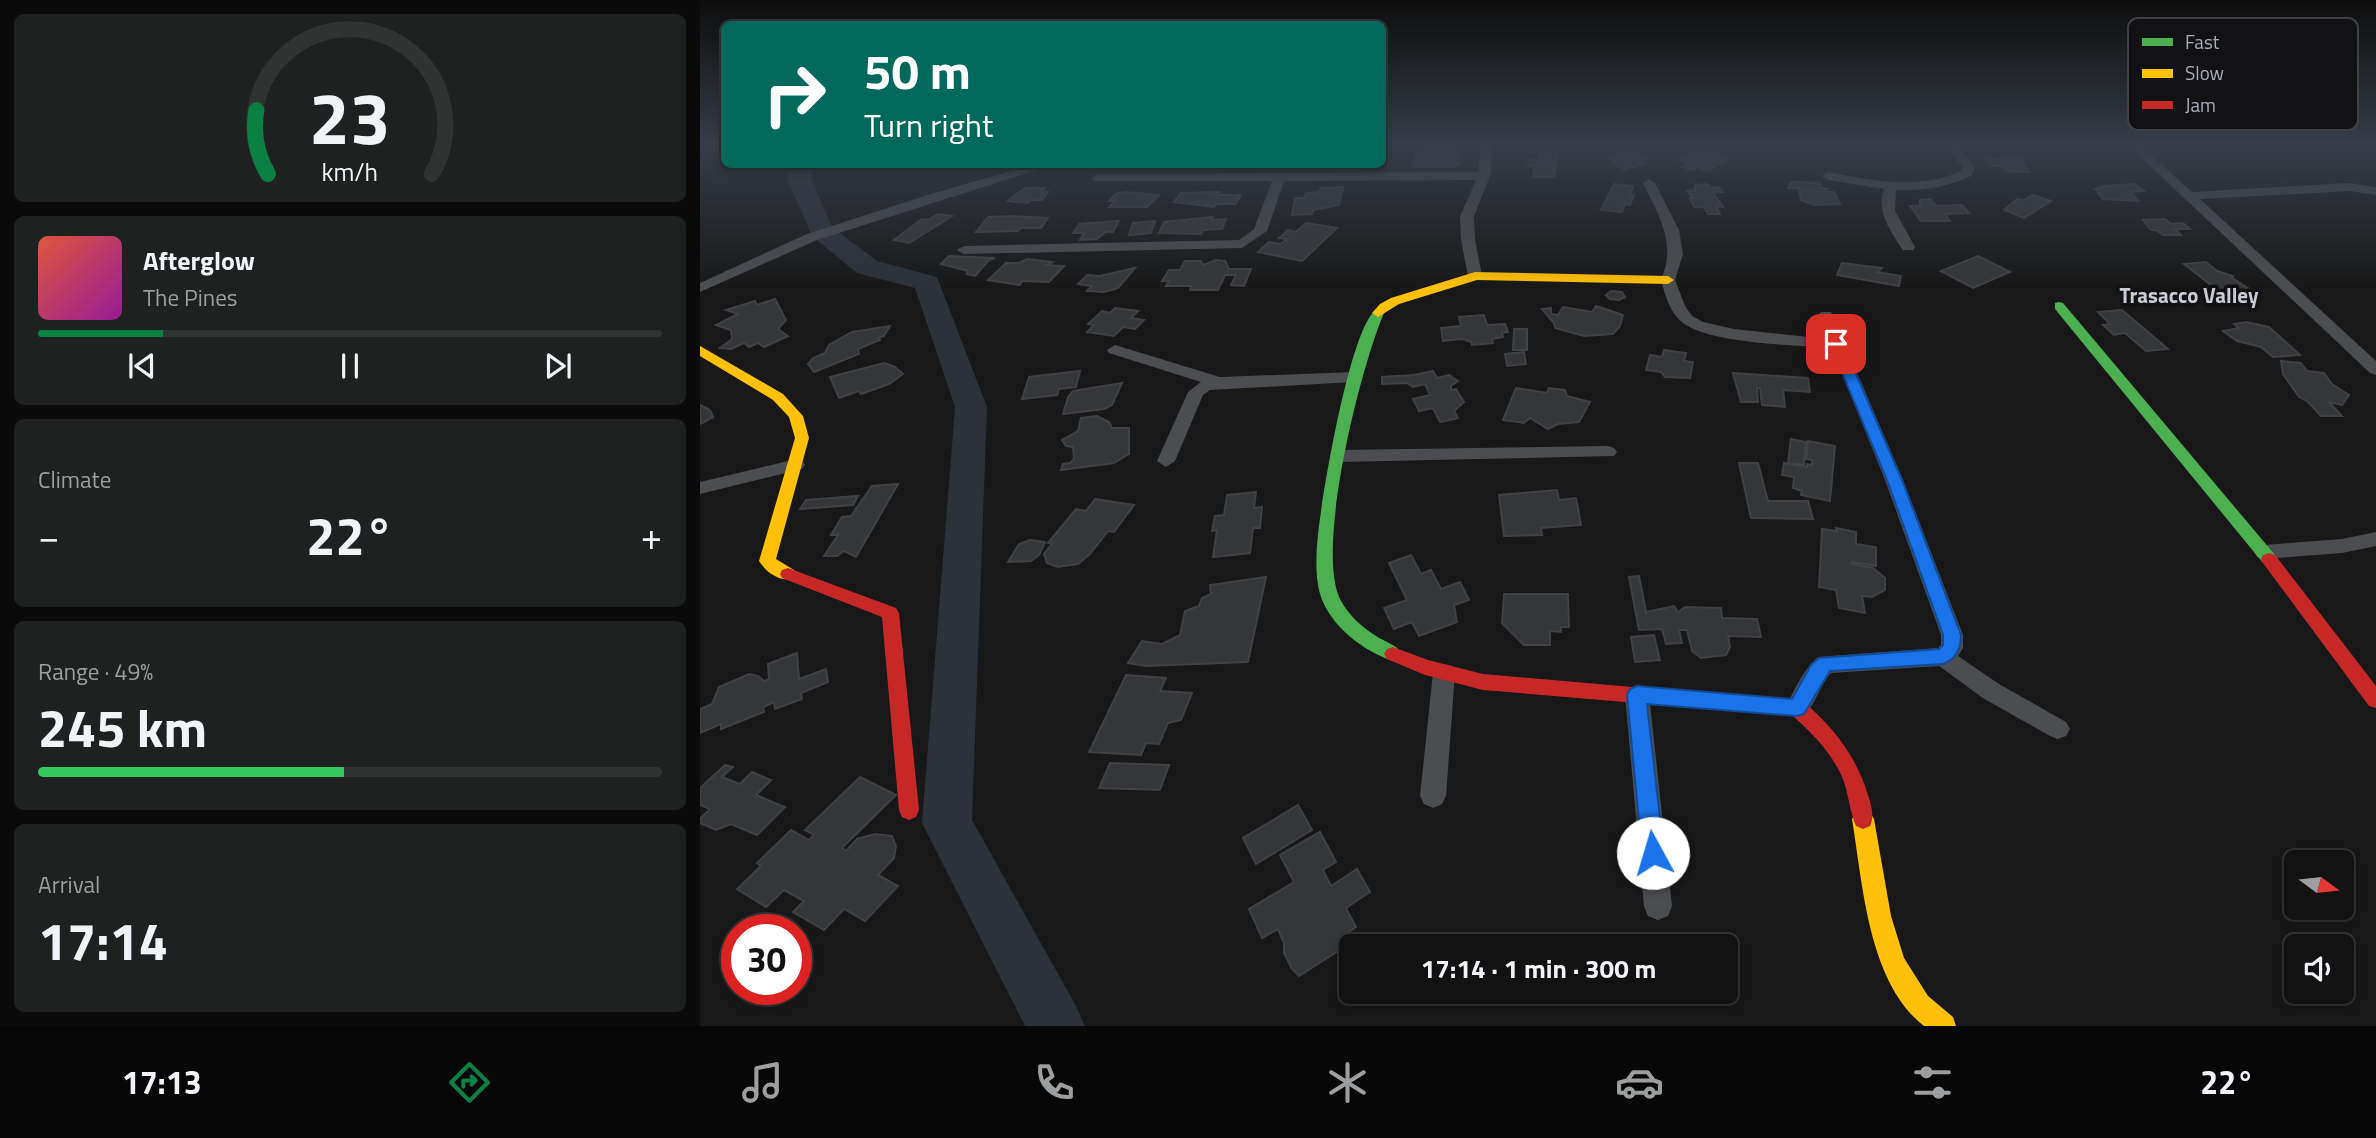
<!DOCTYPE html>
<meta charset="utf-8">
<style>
:root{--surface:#121212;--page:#1f2020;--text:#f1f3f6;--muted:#9c9e9f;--line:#313232;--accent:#0b8043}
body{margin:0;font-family:"Titillium Web",sans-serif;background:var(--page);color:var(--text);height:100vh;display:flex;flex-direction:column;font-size:26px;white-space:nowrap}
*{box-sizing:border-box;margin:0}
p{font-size:23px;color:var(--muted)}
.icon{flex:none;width:38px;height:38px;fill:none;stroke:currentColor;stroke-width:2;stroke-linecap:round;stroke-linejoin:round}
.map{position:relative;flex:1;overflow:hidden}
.drawer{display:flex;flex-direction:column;gap:14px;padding:14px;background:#0a0a0a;width:700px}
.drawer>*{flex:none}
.top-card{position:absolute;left:21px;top:21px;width:665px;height:147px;border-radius:10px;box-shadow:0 4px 10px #0003,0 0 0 2px var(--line);background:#00695c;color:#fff;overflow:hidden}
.needle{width:46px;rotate:105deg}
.fabs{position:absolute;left:1584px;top:850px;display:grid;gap:14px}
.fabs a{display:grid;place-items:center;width:70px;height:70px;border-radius:10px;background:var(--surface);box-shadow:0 4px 10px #0003,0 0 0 2px var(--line);font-size:35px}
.speed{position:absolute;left:21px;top:914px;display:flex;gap:14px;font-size:35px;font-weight:700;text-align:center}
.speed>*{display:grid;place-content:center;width:91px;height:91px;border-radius:50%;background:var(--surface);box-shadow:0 4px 10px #0003,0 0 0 2px var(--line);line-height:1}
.speed .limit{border:10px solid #d22;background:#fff;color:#111}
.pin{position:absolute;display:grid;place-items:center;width:60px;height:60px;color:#fff;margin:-30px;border-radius:14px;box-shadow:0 4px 10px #0006}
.me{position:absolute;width:77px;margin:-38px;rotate:354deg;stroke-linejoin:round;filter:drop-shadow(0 0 5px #0008)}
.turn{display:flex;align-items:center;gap:24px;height:147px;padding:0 28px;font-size:32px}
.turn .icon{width:91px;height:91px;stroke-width:2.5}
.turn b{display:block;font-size:49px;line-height:60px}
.big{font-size:52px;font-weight:700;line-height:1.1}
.drawer .tile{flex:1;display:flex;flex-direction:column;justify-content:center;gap:10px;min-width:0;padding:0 24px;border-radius:10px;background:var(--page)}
.drawer .dial{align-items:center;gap:0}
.dial svg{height:182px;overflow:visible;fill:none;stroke:var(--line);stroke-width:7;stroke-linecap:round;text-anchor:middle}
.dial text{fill:var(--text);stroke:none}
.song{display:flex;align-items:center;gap:21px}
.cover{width:84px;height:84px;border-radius:10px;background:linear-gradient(135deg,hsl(10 70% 55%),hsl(300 70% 35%))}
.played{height:7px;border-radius:4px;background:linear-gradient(90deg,var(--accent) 20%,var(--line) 20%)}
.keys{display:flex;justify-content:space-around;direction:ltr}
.heat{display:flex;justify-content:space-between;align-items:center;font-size:38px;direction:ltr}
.charge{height:10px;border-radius:5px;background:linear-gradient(90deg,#34c759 49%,var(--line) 0)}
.trip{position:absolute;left:639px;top:934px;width:399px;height:70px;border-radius:10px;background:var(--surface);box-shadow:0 4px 10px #0003,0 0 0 2px var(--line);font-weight:700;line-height:70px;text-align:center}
.dock{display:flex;height:112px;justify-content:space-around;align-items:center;background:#070707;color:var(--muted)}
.dock .icon{width:49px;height:49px}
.dock .selected{color:var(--accent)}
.dock b{font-size:32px;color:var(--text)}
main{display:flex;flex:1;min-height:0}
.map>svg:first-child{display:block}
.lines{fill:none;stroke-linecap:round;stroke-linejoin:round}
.river{fill:#2b323a;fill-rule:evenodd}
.building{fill:#353638;stroke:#404144;stroke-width:2}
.street{fill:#4c4d51;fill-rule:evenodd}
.fast{fill:#4caf50;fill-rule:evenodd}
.slow{fill:#ffc107;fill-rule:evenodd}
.jam{fill:#c62828;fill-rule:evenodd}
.route{fill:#1a73e8;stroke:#114b97;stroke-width:2}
.labels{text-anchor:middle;stroke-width:7;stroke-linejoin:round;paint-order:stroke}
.far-district-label{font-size:21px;font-weight:bold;fill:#caccd5;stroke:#121214}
.key{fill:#121214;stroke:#3f4046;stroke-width:2}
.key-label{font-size:19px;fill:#a9adb9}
</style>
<main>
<section class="drawer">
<div class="tile dial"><svg viewBox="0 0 100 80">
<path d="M14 69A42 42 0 1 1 86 69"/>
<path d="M14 69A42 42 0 0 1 9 41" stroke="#0b8043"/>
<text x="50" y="56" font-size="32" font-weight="700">23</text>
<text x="50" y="72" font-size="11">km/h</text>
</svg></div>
<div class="tile">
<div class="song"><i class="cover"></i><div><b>Afterglow</b><p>The Pines</p></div></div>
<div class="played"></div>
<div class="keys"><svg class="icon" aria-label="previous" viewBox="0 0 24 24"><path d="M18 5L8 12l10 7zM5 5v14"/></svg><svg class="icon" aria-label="pause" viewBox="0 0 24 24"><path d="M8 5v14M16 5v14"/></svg><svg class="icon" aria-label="next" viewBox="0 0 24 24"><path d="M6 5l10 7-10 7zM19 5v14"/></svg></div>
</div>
<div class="tile"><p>Climate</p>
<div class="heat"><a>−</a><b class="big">22°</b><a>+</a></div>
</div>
<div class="tile"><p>Range · 49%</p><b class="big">245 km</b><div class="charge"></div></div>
<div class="tile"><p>Arrival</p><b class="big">17:14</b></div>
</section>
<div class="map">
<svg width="1676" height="1026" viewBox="0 0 1676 1026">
<rect width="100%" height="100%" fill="#181818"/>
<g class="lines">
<!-- river -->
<path class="river" d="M92,164H115L111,178L132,227L177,261L237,277L287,407L272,820L376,1006L385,1026H325L222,823L255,407L215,288L157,273L112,236L87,178Z"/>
</g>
<!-- building -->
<g class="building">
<path d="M726,148H755L754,156H761L760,164L753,167H713L716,153H725Z"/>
<path d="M1000,150L1024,156L1028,159L1007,171L998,167L992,170L982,167L988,163L978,160Z"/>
<path d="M840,152L858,153L854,177H833L835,166H828L829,160H839Z"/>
<path d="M925,152L939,153L948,158L943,160L945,163L924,170L908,158L916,156V153Z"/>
<path d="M1301,157L1320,158L1329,172L1305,171L1303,166H1292L1287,158L1302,159Z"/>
<path d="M1091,182L1120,183L1122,188L1129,189L1088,188Z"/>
<path d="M914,184L933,186L930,195H934L930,205L925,204L922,212L901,210Z"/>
<path d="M1007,184L1011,188L1019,187L1023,192L1013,193L1023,207L1016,206L1020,214H1008L1004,207H994L990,198H993L987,191L995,190V185Z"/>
<path d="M1434,184L1444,191L1431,192L1438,201L1403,199L1398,193L1400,192L1395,189L1404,186Z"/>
<path d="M643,187L639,205L613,210L612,214L592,215L595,198H605L606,193L617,192L622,188Z"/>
<path d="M325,188H345L341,192H348L342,200H331L328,203L308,201Z"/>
<path d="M1099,190L1134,192L1140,204L1114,205L1101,200Z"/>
<path d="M425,192L459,195L447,207H409L415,201H409L416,194Z"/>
<path d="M520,192L518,195H541L536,204H516L514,207L474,202L481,193Z"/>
<path d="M1333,195L1351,201L1324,218L1304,210L1317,199L1324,200Z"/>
<path d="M1231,199L1236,206L1262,205L1269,213L1245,214L1250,221H1221L1210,206H1220V200Z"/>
<path d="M238,214L252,216L209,243L194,240L222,219L228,220Z"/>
<path d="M313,216L348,218L341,228H321L318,231L276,232L288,217Z"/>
<path d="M513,217L512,220L526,219L522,229L503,230L501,234L459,233L464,222Z"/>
<path d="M1465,219L1471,224L1483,223L1490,229H1475L1481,235H1463L1456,230H1451L1443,220Z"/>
<path d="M419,221L413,232H406L397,239L380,240L384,233H373L379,224Z"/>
<path d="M455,221L451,233L429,235L433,223Z"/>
<path d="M606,223L637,228L602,261L558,252L569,242L581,244L587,239L579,238L588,230L596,232Z"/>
<path d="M249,256L295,258L289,260L275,276L267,274L268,271L241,264Z"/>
<path d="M1278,256L1310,272L1273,288L1241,271Z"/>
<path d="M327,259L353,262L347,265L364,266L349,282L322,281L320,285L288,280L306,263H319Z"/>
<path d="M516,260L525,261L529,269H551L544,286L531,285L536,275H525L518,290H490L492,286H466L469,281H462L469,270H480L485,261H501L503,265Z"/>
<path d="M1506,262L1517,271L1533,276L1531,277L1549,289L1521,293L1484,264Z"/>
<path d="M1142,263L1182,268L1177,272L1201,276L1199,286L1137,275Z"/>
<path d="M435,268L418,288L404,292L387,291L392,286L378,284L387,275L400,276Z"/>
<path d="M911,291L922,292L925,297L919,300L910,299L906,295Z"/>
<path d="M75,299L86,320L78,329L88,336L64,347L58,343L49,347L44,343L31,349L20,348L32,339L31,330L16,325L38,314L26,310L55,301L57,305Z"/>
<path d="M896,306L923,315L920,326L913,334L884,336L855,328L854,323L842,309L851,308V314L858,315L863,307L892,312Z"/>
<path d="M415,308L438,311L431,318L444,320L435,329L423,327L414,336L387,332L394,325L388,324L402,311L410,313Z"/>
<path d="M1422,310L1468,349L1446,351L1425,333L1414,335L1403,325L1410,324L1398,312Z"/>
<path d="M784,315L787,325L805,324L808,332L802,333L803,337L792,339L793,343L772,345L771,342L762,339L743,341L741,328L761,326L759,317Z"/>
<path d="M1546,322L1569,327L1600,355L1573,357L1561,347L1537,341L1523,331L1539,328L1534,324Z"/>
<path d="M190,326L184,336L178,338L180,340L158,349L159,354L114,372L108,364L113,358L125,353L129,345L152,332Z"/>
<path d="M814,329H827V350H813Z"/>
<path d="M964,350L986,353L984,361L993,362L990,378L965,377L961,372L946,370L950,355L962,357Z"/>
<path d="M824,352L826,364L807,366L805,354Z"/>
<path d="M1581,361L1601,363L1607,371L1624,373L1632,384L1649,395L1642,405L1629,402L1642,416H1621L1607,401L1599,397L1583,374Z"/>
<path d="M184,363L195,367L203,374L189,384L161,394L159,391L139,398L130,377Z"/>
<path d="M380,371L376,387L359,389L357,395L322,399L329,377Z"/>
<path d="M733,371L737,378L749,375L758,381L751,386V390L756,389L764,402L754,411L758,418L740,422L733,408L719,411L713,399L730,395L725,384L713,387L707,383L682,384V377L714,375Z"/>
<path d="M1033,373L1108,378L1110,392L1083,390L1085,407L1062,405L1060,388H1057L1058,402H1041Z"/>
<path d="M422,383L412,405L404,409L363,414L368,397L373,391Z"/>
<path d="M816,388L847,393L849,388L865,390L867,396L890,402L879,422L858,424L848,429L830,418L824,423L803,420Z"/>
<path d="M0,405L10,410L13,417L0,424Z"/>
<path d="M397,416L409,422L412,428H429V454L414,463L361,470L363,464L370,463L374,459L373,447L366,446L362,440L378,431L381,418Z"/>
<path d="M1091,439L1106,442L1104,465L1088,463Z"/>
<path d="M1108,441L1135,446L1130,501L1101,495L1102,491L1093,488L1094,477L1082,475L1084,463L1107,467V464L1112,465V460L1106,459Z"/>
<path d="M1039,463H1058L1068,501H1108L1113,519L1051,518Z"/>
<path d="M198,484L156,557L144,551L137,556H124L138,535H131L142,517L151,516L172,486Z"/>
<path d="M857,490L859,500L876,498L881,525L841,528L842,535L804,536L799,495Z"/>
<path d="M556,492L554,508L562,507L560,528H553L550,553L513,557L517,530L512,531L515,516L524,515L527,495Z"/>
<path d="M158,496L153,505L100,509L106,500Z"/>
<path d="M395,499L434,505L414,532L408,531L390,554L378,564L358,567L347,563L344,554L352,544L348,543L376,509L386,511Z"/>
<path d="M1136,528L1156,532V544L1176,547V566L1152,562V564L1173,568L1185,578V590L1172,597L1162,596L1165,613L1139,608L1136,590L1119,587L1122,529L1137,531Z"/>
<path d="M330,540L345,542L339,555L331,561L308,562L319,544Z"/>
<path d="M711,555L721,574L731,570L741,589L760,582L769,600L754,605L757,622L719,636L712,622L694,629L684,608L707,600L689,563Z"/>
<path d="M939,576L946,612L974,606L978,612L985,607L1021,608L1022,618L1057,619L1061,637L1028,636L1030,647L1026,655L1001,658L992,651L987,630H979L982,643L966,644L962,629L939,630L929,577Z"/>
<path d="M566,577L548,662L446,666L428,663L442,641L462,644L480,635L485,611L499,606L502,598L511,594L510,585Z"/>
<path d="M804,594H868L869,627H861V632L850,631V645H824L802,623Z"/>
<path d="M954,635L960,660L935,662L931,637Z"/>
<path d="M97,653L99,679L126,669L128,682L101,693L102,699L75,709L74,702L63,707L64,712L21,729V724L0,733V709L12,704L19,687L49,674L58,676L64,681L69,679L68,664Z"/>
<path d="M426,675L466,678L460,691L492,693L481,720L468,723L459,744L446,743L441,755L389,752Z"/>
<path d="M410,763L469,765L460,790L399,788Z"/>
<path d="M25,765L33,767L22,777L40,784L52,772L71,780L56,795L85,807L57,835L31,824L16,830L0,823V819L10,809L0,805V788Z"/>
<path d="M160,777L196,795L142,848L146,851L157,839L175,834L192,836L196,846L194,858L178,875L198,886L165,921L144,909L124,930L93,912L104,901L84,890L66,907L37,889L61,866L57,863L91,830L109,840L114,835L105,830Z"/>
<path d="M598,805L612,830L556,864L543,838Z"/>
<path d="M620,832L636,862L623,870L631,886L657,869L670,892L646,908L656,927L641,937L646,946L599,976L592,969L584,953V943L578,929L562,938L549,909L594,882L580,855Z"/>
</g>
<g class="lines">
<!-- street -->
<g class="street">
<path d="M781,145H793L790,176L774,216L775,240L782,276L775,280L768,276L761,240L760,216L776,180L584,181L567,231L542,248L264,254L257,250L264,246L539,240L554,229L572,181H394L392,178L398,174L778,172Z"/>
<path d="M1246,145H1258L1275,167L1271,176C1247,187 1223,191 1196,190L1195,211L1215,247L1213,250H1203C1191,232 1176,212 1184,189L1128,180L1122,176L1128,172C1173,181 1218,190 1262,171L1263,167Z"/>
<path d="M1428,145H1440L1492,192L1649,183L1676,187V195L1649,191L1500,199L1676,361V375L1670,373Z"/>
<path d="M335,164H356L117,240L0,292V283L107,234L234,193Z"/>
<path d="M949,179L955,183L979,230L983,254L975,280L985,306L992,316L1003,322L1034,329L1128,339L1118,315L1121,312H1131L1203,480L1263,635V648L1258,656L1299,684L1366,722L1370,729L1366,736L1358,739L1350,736L1283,698L1239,666L1131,673C1117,686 1113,724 1089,715L1085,708C1094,691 1103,670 1118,657L1238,648L1241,645V635L1185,480L1132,348C1096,345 1011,344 983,323C970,313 965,295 961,280C977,243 959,216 943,183Z"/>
<path d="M415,345L520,377L654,372L662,377L654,382L510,390L503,395L475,461L466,467L457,461L488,392L501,382L409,353L407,350Z"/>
<path d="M908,446L914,448L917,452L914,456L639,462L630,456L639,450Z"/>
<path d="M96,459L102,461L105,465L102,469L0,494V482Z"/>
<path d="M1676,532V546L1642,553L1564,559L1557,557L1554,552L1557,547L1564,545L1642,539Z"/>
<path d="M744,664L752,666L755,673L746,796L742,804L733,808L724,804L720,796L733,673L736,666Z"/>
<path d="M937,685L945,688L949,695L972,906L968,916L958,920L948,916L944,906L925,695L929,688Z"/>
</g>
<!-- fast -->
<g class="fast">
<path d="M1359,302L1363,303L1575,555L1577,559L1575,563H1563L1355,309V303Z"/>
<path d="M678,309L684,313C661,366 615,548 640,599C648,615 662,627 676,636C685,642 698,645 702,654L699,659L693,661C663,651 630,626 620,594C615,576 616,554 618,535C621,502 651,319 678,309Z"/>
</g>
<!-- slow -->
<g class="slow">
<path d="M775,272L968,276L974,280L968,284L777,280L699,304L678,317L672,313L680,304L691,298Z"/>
<path d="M0,346L83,394L103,416L109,438L76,559L94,570L96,574L94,578C80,583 66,572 59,561L95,438L89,417L73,400L0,356Z"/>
<path d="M1163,809L1170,812L1174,819L1191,916L1204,958L1228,996L1253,1017L1256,1026H1224C1168,982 1163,885 1152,819L1156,812Z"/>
</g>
<!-- jam -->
<g class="jam">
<path d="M1569,553L1575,555L1676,686V708L1669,706L1563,563L1561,559L1563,555Z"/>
<path d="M88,568L196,608L199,613L219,810L216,817L209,820L202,817L199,810L182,617L82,578L80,574L82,570Z"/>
<path d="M693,647L728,660L783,674L1104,702C1134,728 1156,756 1168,795C1171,805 1175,816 1170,826L1163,829L1156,826C1150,812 1149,797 1144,782C1134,755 1114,735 1093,716L783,690L725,675L687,659L684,654L687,649Z"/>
</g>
</g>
<!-- sky -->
<linearGradient id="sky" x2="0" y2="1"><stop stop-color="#0d0d0d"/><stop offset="0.5" stop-color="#373d48"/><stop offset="1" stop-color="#373d48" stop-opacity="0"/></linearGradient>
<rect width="1676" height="288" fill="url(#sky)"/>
<!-- route -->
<path class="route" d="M1136,340L1143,344L1202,480L1261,635C1261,648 1257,659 1243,664L1130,671L1104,714L1097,716L947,704L964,853L960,860L953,864L945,860L942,853L927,695L930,689L937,686L1092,699L1111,665L1119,658L1239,649L1243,645V635L1187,480L1130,344Z"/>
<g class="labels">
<!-- far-district labels -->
<g class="far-district-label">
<text x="1489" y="303">Trasacco Valley</text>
</g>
</g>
<!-- legend -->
<rect x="1428" y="18" width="230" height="112" rx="10" class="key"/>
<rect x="1442" y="38" width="31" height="8" fill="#4caf50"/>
<rect x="1442" y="69" width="31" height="9" fill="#ffc107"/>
<rect x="1442" y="101" width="31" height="8" fill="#c62828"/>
<g class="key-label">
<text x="1485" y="49">Fast</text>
<text x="1485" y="80">Slow</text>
<text x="1485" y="112">Jam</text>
</g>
</svg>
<div class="fabs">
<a><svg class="needle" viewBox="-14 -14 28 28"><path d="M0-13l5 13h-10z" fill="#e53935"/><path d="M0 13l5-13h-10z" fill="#9c9e9f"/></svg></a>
<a><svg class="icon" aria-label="sound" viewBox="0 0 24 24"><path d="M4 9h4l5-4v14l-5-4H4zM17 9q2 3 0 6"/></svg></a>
</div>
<div class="speed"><div class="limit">30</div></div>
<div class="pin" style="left:1136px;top:344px;background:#d93025"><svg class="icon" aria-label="arrive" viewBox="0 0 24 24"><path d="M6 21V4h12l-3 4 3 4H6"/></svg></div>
<svg class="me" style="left:953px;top:853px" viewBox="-20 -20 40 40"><circle r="19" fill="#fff"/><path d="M0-13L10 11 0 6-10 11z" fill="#1a73e8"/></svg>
<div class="trip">17:14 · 1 min · 300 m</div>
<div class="top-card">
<div class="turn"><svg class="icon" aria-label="right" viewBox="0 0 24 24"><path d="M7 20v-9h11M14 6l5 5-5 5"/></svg><div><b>50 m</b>Turn right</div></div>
</div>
</div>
</main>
<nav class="dock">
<b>17:13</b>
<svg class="icon selected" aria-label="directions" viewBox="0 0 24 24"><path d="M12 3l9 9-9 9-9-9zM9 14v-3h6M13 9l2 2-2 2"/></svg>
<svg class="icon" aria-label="music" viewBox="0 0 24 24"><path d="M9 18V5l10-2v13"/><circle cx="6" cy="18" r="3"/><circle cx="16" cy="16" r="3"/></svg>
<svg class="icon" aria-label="phone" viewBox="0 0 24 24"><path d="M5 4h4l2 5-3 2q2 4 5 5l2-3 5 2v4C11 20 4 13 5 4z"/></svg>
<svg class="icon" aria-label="climate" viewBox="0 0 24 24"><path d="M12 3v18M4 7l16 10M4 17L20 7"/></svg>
<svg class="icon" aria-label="car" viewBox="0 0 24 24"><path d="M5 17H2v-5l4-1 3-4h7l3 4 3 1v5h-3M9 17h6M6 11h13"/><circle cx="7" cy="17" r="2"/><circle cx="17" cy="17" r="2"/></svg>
<svg class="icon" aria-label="filters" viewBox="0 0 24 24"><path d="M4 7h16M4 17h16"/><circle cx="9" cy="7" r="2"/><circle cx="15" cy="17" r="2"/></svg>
<b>22°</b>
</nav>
